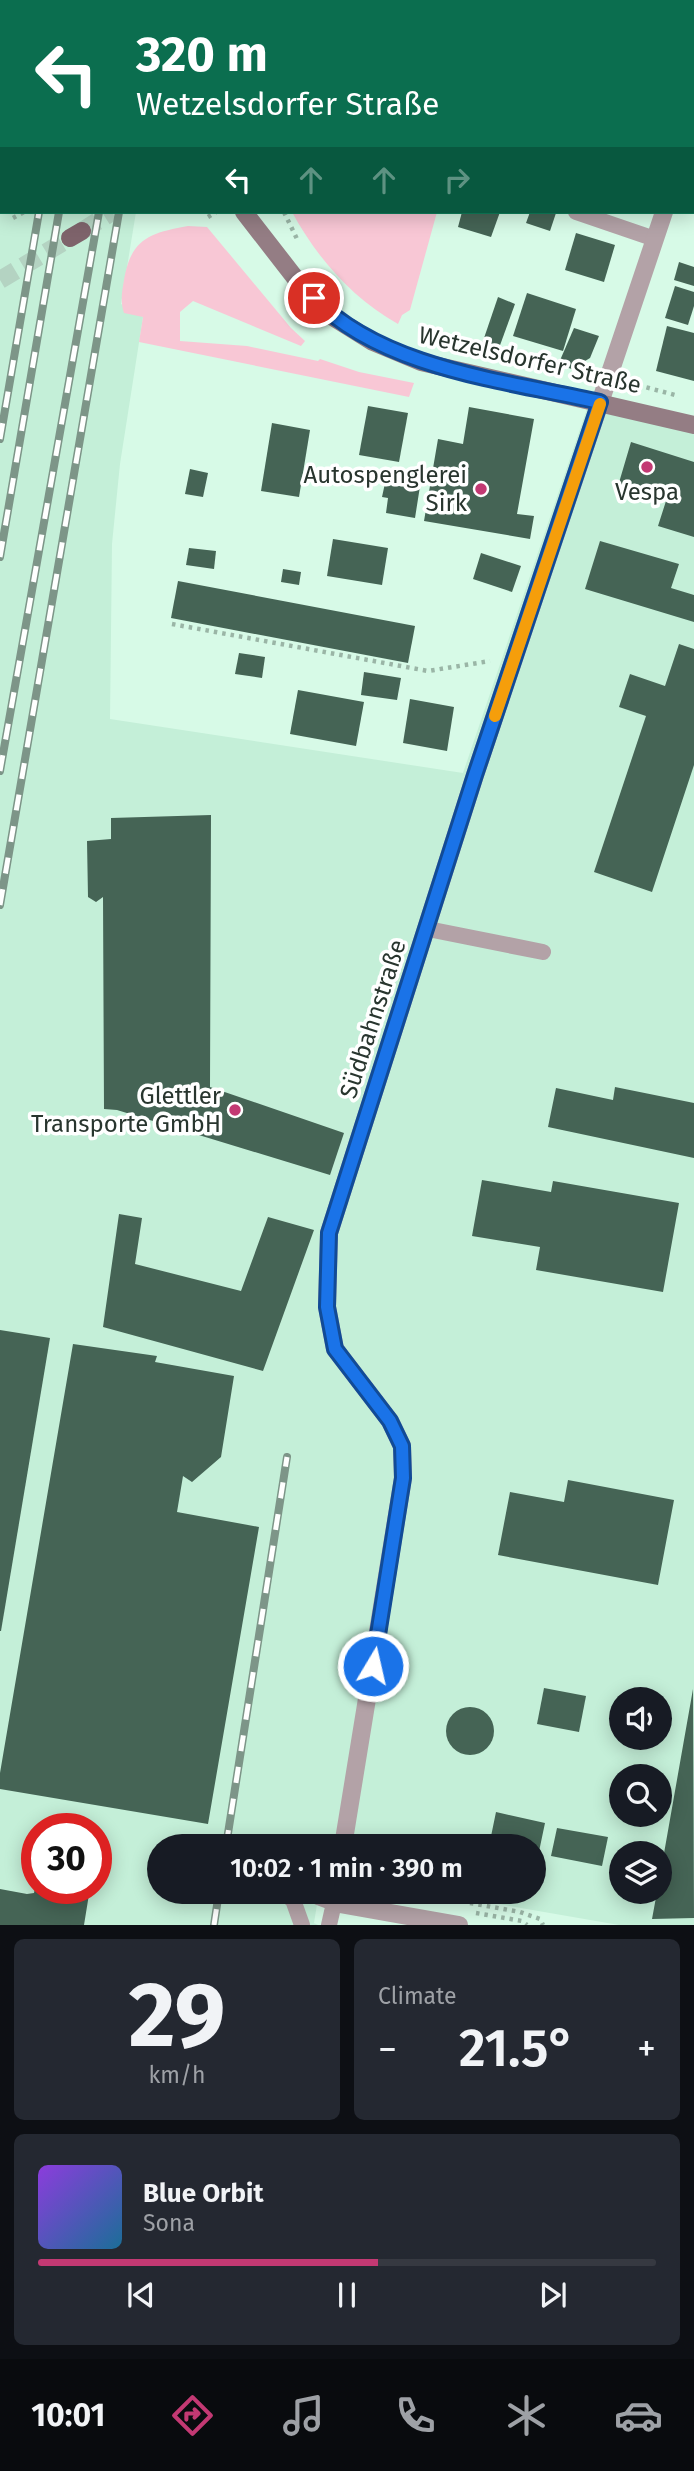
<!DOCTYPE html>
<meta charset="utf-8">
<style>
:root{--surface:#171b24;--page:#242831;--text:#f1f3f6;--muted:#9ea1a6;--line:#363941;--accent:#c33973}
body{margin:0;font-family:"Fira Sans",sans-serif;background:var(--page);color:var(--text);height:100vh;display:flex;flex-direction:column;font-size:26px;white-space:nowrap}
*{box-sizing:border-box;margin:0}
p{font-size:23px;color:var(--muted)}
.icon{flex:none;width:38px;height:38px;fill:none;stroke:currentColor;stroke-width:2;stroke-linecap:round;stroke-linejoin:round}
.map{position:relative;height:1925px;overflow:hidden}
.panel{display:flex;flex-direction:column;gap:14px;padding:14px;background:#0d0f14;flex:1}
.panel>*{flex:none}
.hud{position:absolute;left:0px;top:0px;width:695px;height:214px;box-shadow:0 4px 18px #0003;background:#0b6e4f;color:#fff;overflow:hidden}
.tools{position:absolute;left:609px;top:1687px;display:grid;gap:14px}
.tools a{display:grid;place-items:center;width:63px;height:63px;border-radius:50%;background:var(--surface);box-shadow:0 4px 18px #0003;font-size:35px}
.speed{position:absolute;left:21px;top:1813px;display:flex;gap:14px;font-size:35px;font-weight:700;text-align:center}
.speed>*{display:grid;place-content:center;width:91px;height:91px;border-radius:50%;background:var(--surface);box-shadow:0 4px 18px #0003;line-height:1}
.speed .limit{border:10px solid #d22;background:#fff;color:#111}
.pin{position:absolute;display:grid;place-items:center;width:60px;height:60px;color:#fff;margin:-30px;border:4px solid #fff;border-radius:50%;box-shadow:0 2px 7px #0007}
.me{position:absolute;width:77px;margin:-38px;rotate:9deg;stroke-linejoin:round;filter:drop-shadow(0 0 5px #0008)}
.turn{display:flex;align-items:center;gap:24px;height:147px;padding:0 21px;font-size:32px}
.turn .icon{width:91px;height:91px;stroke-width:2.5}
.turn b{display:block;font-size:49px;line-height:60px}
.lanes{display:flex;align-items:center;height:66px;padding:0 21px;background:#0003;justify-content:center;gap:35px;direction:ltr}
.lanes .off{opacity:.35}
.big{font-size:52px;font-weight:600;line-height:1.1}
.panel .widget{flex:1;display:flex;flex-direction:column;justify-content:center;gap:10px;min-width:0;padding:0 24px;border-radius:10px;background:var(--page)}
.panel .dial{align-items:center;gap:0}
.dial b{font-size:91px;line-height:1}
.song{display:flex;align-items:center;gap:21px}
.cover{width:84px;height:84px;border-radius:10px;background:linear-gradient(135deg,hsl(270 70% 55%),hsl(200 70% 35%))}
.played{height:7px;border-radius:4px;background:linear-gradient(90deg,var(--accent) 55%,var(--line) 55%)}
.keys{display:flex;justify-content:space-around;direction:ltr}
.heat{display:flex;justify-content:space-between;align-items:center;font-size:38px;direction:ltr}
.panel .tiles{flex:1;display:grid;gap:14px;grid-template-columns:1fr 1fr}
.widget:last-child{grid-column:span 2}
.trip{position:absolute;left:147px;top:1834px;width:399px;height:70px;border-radius:35px;background:var(--surface);box-shadow:0 4px 18px #0003;font-weight:600;line-height:70px;text-align:center}
.tab-bar{display:flex;height:112px;justify-content:space-around;align-items:center;background:#090b0e;color:var(--muted)}
.tab-bar .icon{width:49px;height:49px}
.tab-bar .current{color:var(--accent)}
.tab-bar b{font-size:32px;color:var(--text)}
.map>svg:first-child{display:block}
.built{fill:#c4efd8;fill-rule:evenodd}
.green{fill:#f8c7d5}
.building{fill:#456455}
.lines{fill:none;stroke-linecap:round;stroke-linejoin:round}
.primary-tunnel{stroke:#b4d3c2;stroke-width:18;stroke-dasharray:18 9;stroke-linecap:butt}
.path{stroke:#9ab5a6;stroke-width:4.5;stroke-dasharray:3.5 5;stroke-linecap:butt}
.service{stroke:#b3a2a7;stroke-width:16}
.minor{stroke:#b3a2a7;stroke-width:18}
.secondary{stroke:#947d84;stroke-width:18}
.primary{stroke:#7e636b;stroke-width:18}
.rail-casing{stroke:#7d9588;stroke-width:8}
.rail{stroke:#fff;stroke-width:5;stroke-dasharray:16;stroke-linecap:butt}
.route-casing{stroke:#114b97;stroke-width:18}
.route{stroke:#1a73e8;stroke-width:12}
.slow{stroke:#f59e0b;stroke-width:12}
.poi-dot{fill:#c33973;stroke:#fff;stroke-width:2.5}
.labels{text-anchor:middle;stroke-width:7;stroke-linejoin:round;paint-order:stroke}
.street-label{font-size:24px;fill:#28352e;stroke:#fff}
.poi-label{font-size:24px;fill:#28352e;stroke:#fff;text-anchor:end}
</style>
<div class="map">
<svg width="694" height="1925" viewBox="0 0 694 1925">
<rect width="100%" height="100%" fill="#d7fae7"/>
<!-- built -->
<path class="built" d="M0,0H196L2,2V212H136L121,304L143,317L120,464L112,544L110,719L463,773L593,391L694,433V1925H619L429,1892H534V1846H159V1892H319L314,1923L318,1925H0ZM621,1699H660V1738H621ZM621,1776H660V1815H621ZM37,1829H96V1888H37ZM621,1853H660V1892H621Z"/>
<!-- green -->
<g class="green">
<path d="M292,212H437L410,310L402,315L398,324C352,298 317,258 292,212Z"/>
<path d="M188,226L207,227L291,328L305,341L301,346L193,301L180,312V341L247,346L318,361L320,359L359,372L414,383L409,397L139,342L143,317L124,313C120,301 122,292 124,280C131,239 149,233 188,226Z"/>
</g>
<!-- building -->
<g class="building">
<path d="M462,212H500L491,237L458,227Z"/>
<path d="M530,212L556,213L550,231L526,223Z"/>
<path d="M576,233L615,245L604,282L565,270Z"/>
<path d="M679,262L694,267V286L674,280Z"/>
<path d="M675,286L694,292V306L688,325L665,318Z"/>
<path d="M527,293L576,309L563,351L513,336Z"/>
<path d="M498,297L515,304L499,348L482,344Z"/>
<path d="M667,326L694,333V381L656,371Z"/>
<path d="M574,328L599,336L590,358L572,369L558,365Z"/>
<path d="M368,406L408,413L399,462L359,455Z"/>
<path d="M469,407L534,419L517,514L534,516L530,539L424,521L438,439L463,444Z"/>
<path d="M272,423L310,430L299,497L261,491Z"/>
<path d="M631,442L694,462V537L658,526L666,501L618,486Z"/>
<path d="M190,469L208,473L203,497L185,494Z"/>
<path d="M387,474L421,480L415,518L386,513L388,498L382,497Z"/>
<path d="M333,539L388,548L382,585L327,576Z"/>
<path d="M600,541L679,564L671,588L694,595V622L585,589Z"/>
<path d="M189,548L216,551L214,569L186,565Z"/>
<path d="M481,553L521,566L512,592L473,579Z"/>
<path d="M283,569L301,572L299,585L281,582Z"/>
<path d="M178,581L415,626L408,663L171,618Z"/>
<path d="M679,644L694,649V765L652,892L594,872L646,716L619,707L630,674L665,686Z"/>
<path d="M239,653L265,657L262,678L235,674Z"/>
<path d="M364,672L401,678L397,700L361,695Z"/>
<path d="M298,690L364,702L356,746L290,734Z"/>
<path d="M410,699L454,707L447,751L403,743Z"/>
<path d="M211,815L210,1087L344,1133L330,1175L117,1110L104,1109L103,897L96,902L88,897L87,841L111,839V818Z"/>
<path d="M615,1087L694,1103V1158L548,1127L556,1088L613,1100Z"/>
<path d="M482,1180L551,1192L553,1181L679,1203L663,1292L536,1270L540,1247L472,1236Z"/>
<path d="M119,1214L142,1218L135,1264L241,1291L268,1217L314,1230L263,1371L103,1327Z"/>
<path d="M0,1330L50,1338L1,1631H0Z"/>
<path d="M73,1344L157,1356L155,1362L234,1376L221,1457L192,1482L183,1476L177,1512L259,1527L208,1824L0,1789V1773Z"/>
<path d="M568,1480L674,1500L658,1585L498,1555L510,1492L564,1502Z"/>
<path d="M544,1688L586,1696L579,1732L537,1724Z"/>
<path d="M693,1689L694,1918L652,1919L657,1892H660V1876Z"/>
<circle cx="470" cy="1731" r="24"/>
<path d="M496,1812L545,1823L537,1861H534V1846H489Z"/>
<path d="M557,1828L608,1837L602,1866L551,1856Z"/>
<path d="M35,1888H90L84,1925H0V1889L27,1894L34,1893Z"/>
</g>
<g class="lines">
<!-- primary-tunnel -->
<g class="primary-tunnel">
<path d="M82,231L112,212"/>
<path d="M0,280L70,238"/>
</g>
<!-- path -->
<g class="path">
<path d="M115,2L116,0"/>
<path d="M177,2V0"/>
<path d="M0,35H2"/>
<path d="M284,212L297,239"/>
<path d="M208,217L216,212"/>
<path d="M13,218L24,212"/>
<path d="M630,383L675,395"/>
<path d="M172,624L428,671L490,661"/>
<path d="M470,1903L520,1912L540,1919L543,1925"/>
<path d="M476,1913L522,1921L527,1925"/>
</g>
<!-- service -->
<g class="service">
<path d="M365,2L367,0"/>
<path d="M576,212L655,239"/>
<path d="M428,929L543,952"/>
<path d="M282,1892L293,1900L302,1925"/>
<path d="M318,1897L334,1903L329,1925"/>
</g>
<!-- minor -->
<g class="minor">
<path d="M693,125L694,122"/>
<path d="M343,1846L403,1478L402,1446L390,1421L335,1349L327,1307L329,1233L475,775L664,212"/>
<path d="M335,1892L334,1903L459,1925"/>
</g>
<!-- secondary -->
<path class="secondary" d="M244,212L296,279L333,317L373,342L421,362L694,425"/>
<!-- primary -->
<g class="primary">
<path d="M413,2L415,0"/>
<path d="M70,238L82,231"/>
</g>
<defs>
<g id="rail">
<path d="M75,2L76,0"/>
<path d="M95,2L96,0"/>
<path d="M135,2L136,0"/>
<path d="M155,2L156,0"/>
<path d="M0,439L39,212"/>
<path d="M0,557L59,212"/>
<path d="M0,771L99,212"/>
<path d="M0,905L119,212"/>
<path d="M226,1846L287,1457"/>
<path d="M214,1925L219,1892"/>
</g>
</defs>
<!-- rail casing -->
<use href="#rail" class="rail-casing"/>
<!-- rail -->
<use href="#rail" class="rail"/>
</g>
<g class="lines">
<defs>
<path id="route" d="M314,298C383,369 507,381 600,402L475,775L329,1233L327,1307L335,1349L390,1421L402,1446L403,1478L373,1666"/>
</defs>
<!-- route casing -->
<use href="#route" class="route-casing"/>
<!-- route -->
<use href="#route" class="route"/>
<!-- slow -->
<path class="slow" d="M495,716L600,404"/>
</g>
<!-- markers -->
<g class="poi-dot">
<circle cx="647" cy="467" r="7"/>
<circle cx="481" cy="489" r="7"/>
<circle cx="235" cy="1110" r="7"/>
</g>
<g class="labels">
<!-- street labels -->
<g class="street-label">
<text transform="translate(530 360) rotate(13)" y="8">Wetzelsdorfer Straße</text>
<text transform="translate(373 1019) rotate(-72)" y="8">Südbahnstraße</text>
</g>
<!-- poi labels -->
<g class="poi-label">
<text x="467" y="483">Autospenglerei<tspan x="467" dy="28">Sirk</tspan></text>
<text x="647" y="500" text-anchor="middle">Vespa</text>
<text x="221" y="1104">Glettler<tspan x="221" dy="28">Transporte GmbH</tspan></text>
</g>
</g>
</svg>
<div class="tools">
<a><svg class="icon" aria-label="sound" viewBox="0 0 24 24"><path d="M4 9h4l5-4v14l-5-4H4zM17 9q2 3 0 6"/></svg></a>
<a><svg class="icon" aria-label="search" viewBox="0 0 24 24"><circle cx="10" cy="10" r="6"/><path d="M15 15l6 6"/></svg></a>
<a><svg class="icon" aria-label="layers" viewBox="0 0 24 24"><path d="M12 4l9 5-9 5-9-5zM3 14l9 5 9-5"/></svg></a>
</div>
<div class="speed"><div class="limit">30</div></div>
<div class="pin" style="left:314px;top:298px;background:#d93025"><svg class="icon" aria-label="arrive" viewBox="0 0 24 24"><path d="M6 21V4h12l-3 4 3 4H6"/></svg></div>
<svg class="me" style="left:373px;top:1666px" viewBox="-20 -20 40 40"><circle r="17" fill="#1a73e8" stroke="#fff" stroke-width="3"/><path d="M0-11L8 9 0 5-8 9z" fill="#fff"/></svg>
<div class="trip">10:02 · 1 min · 390 m</div>
<div class="hud">
<div class="turn"><svg class="icon" aria-label="left" viewBox="0 0 24 24"><path d="M17 20v-9H6M10 6l-5 5 5 5"/></svg><div><b>320 m</b>Wetzelsdorfer Straße</div></div>
<div class="lanes"><svg class="icon" aria-label="left" viewBox="0 0 24 24"><path d="M17 20v-9H6M10 6l-5 5 5 5"/></svg><svg class="icon off" aria-label="ahead" viewBox="0 0 24 24"><path d="M12 20V5M6 11l6-6 6 6"/></svg><svg class="icon off" aria-label="ahead" viewBox="0 0 24 24"><path d="M12 20V5M6 11l6-6 6 6"/></svg><svg class="icon off" aria-label="right" viewBox="0 0 24 24"><path d="M7 20v-9h11M14 6l5 5-5 5"/></svg></div>
</div>
</div>
<section class="panel">
<div class="tiles">
<div class="widget dial"><b>29</b><p>km/h</p></div>
<div class="widget"><p>Climate</p>
<div class="heat"><a>−</a><b class="big">21.5°</b><a>+</a></div>
</div>
<div class="widget">
<div class="song"><i class="cover"></i><div><b>Blue Orbit</b><p>Sona</p></div></div>
<div class="played"></div>
<div class="keys"><svg class="icon" aria-label="previous" viewBox="0 0 24 24"><path d="M18 5L8 12l10 7zM5 5v14"/></svg><svg class="icon" aria-label="pause" viewBox="0 0 24 24"><path d="M8 5v14M16 5v14"/></svg><svg class="icon" aria-label="next" viewBox="0 0 24 24"><path d="M6 5l10 7-10 7zM19 5v14"/></svg></div>
</div>
</div>
</section>
<nav class="tab-bar">
<b>10:01</b>
<svg class="icon current" aria-label="directions" viewBox="0 0 24 24"><path d="M12 3l9 9-9 9-9-9zM9 14v-3h6M13 9l2 2-2 2"/></svg>
<svg class="icon" aria-label="music" viewBox="0 0 24 24"><path d="M9 18V5l10-2v13"/><circle cx="6" cy="18" r="3"/><circle cx="16" cy="16" r="3"/></svg>
<svg class="icon" aria-label="phone" viewBox="0 0 24 24"><path d="M5 4h4l2 5-3 2q2 4 5 5l2-3 5 2v4C11 20 4 13 5 4z"/></svg>
<svg class="icon" aria-label="climate" viewBox="0 0 24 24"><path d="M12 3v18M4 7l16 10M4 17L20 7"/></svg>
<svg class="icon" aria-label="car" viewBox="0 0 24 24"><path d="M5 17H2v-5l4-1 3-4h7l3 4 3 1v5h-3M9 17h6M6 11h13"/><circle cx="7" cy="17" r="2"/><circle cx="17" cy="17" r="2"/></svg>
</nav>
